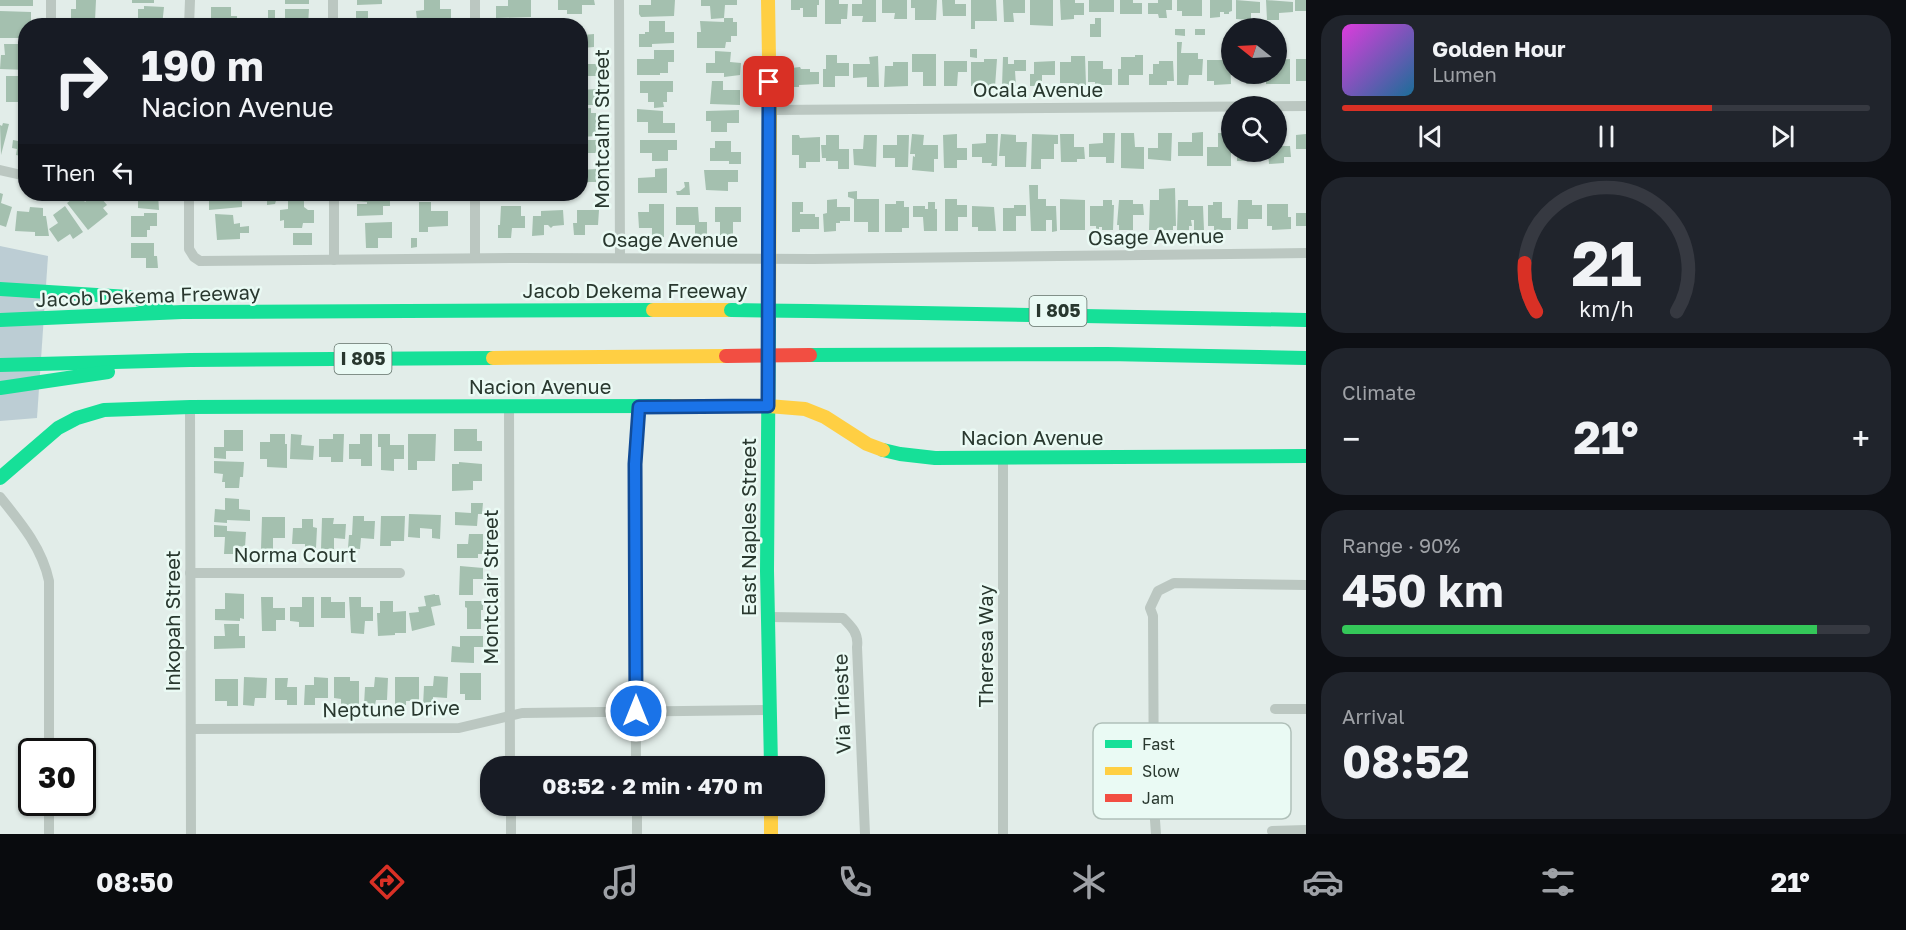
<!DOCTYPE html>
<meta charset="utf-8">
<style>
:root{--surface:#171b24;--page:#20242c;--text:#f1f3f6;--muted:#9ea1a6;--line:#363941;--accent:#d93025}
body{margin:0;font-family:"Golos Text",sans-serif;background:var(--page);color:var(--text);height:100vh;display:flex;flex-direction:column;font-size:22px;white-space:nowrap}
*{box-sizing:border-box;margin:0}
p{font-size:20px;color:var(--muted)}
.icon{flex:none;width:33px;height:33px;fill:none;stroke:currentColor;stroke-width:2;stroke-linecap:round;stroke-linejoin:round}
.map{position:relative;flex:1;overflow:hidden}
.side{display:flex;flex-direction:column;gap:15px;padding:15px;background:#0d0f14;width:600px}
.side>*{flex:none}
.hud{position:absolute;left:18px;top:18px;width:570px;height:183px;border-radius:24px;box-shadow:0 2px 4px #0004;background:#171b24;color:var(--text);overflow:hidden}
.needle{width:39px;rotate:288deg}
.buttons{position:absolute;left:1221px;top:18px;display:grid;gap:12px}
.buttons a{display:grid;place-items:center;width:66px;height:66px;border-radius:50%;background:var(--surface);box-shadow:0 2px 4px #0004;font-size:30px}
.speed{position:absolute;left:18px;top:738px;display:flex;gap:12px;font-size:30px;font-weight:700;text-align:center}
.speed>*{display:grid;place-content:center;width:78px;height:78px;border-radius:50%;background:var(--surface);box-shadow:0 2px 4px #0004;line-height:1}
.speed .limit{border:3px solid #111;border-radius:9px;background:#fff;color:#111}
.pin{position:absolute;display:grid;place-items:center;width:51px;height:51px;color:#fff;margin:-26px;border-radius:12px;box-shadow:0 3px 9px #0006}
.me{position:absolute;width:66px;margin:-33px;rotate:0deg;stroke-linejoin:round;filter:drop-shadow(0 0 4px #0008)}
.turn{display:flex;align-items:center;gap:21px;height:126px;padding:0 24px;font-size:27px}
.turn .icon{width:78px;height:78px;stroke-width:2.5}
.turn b{display:block;font-size:42px;line-height:51px}
.then{display:flex;align-items:center;height:57px;padding:0 24px;background:#0003;gap:12px;font-size:22px}
.big{font-size:45px;font-weight:700;line-height:1.1}
.side .tile{flex:1;display:flex;flex-direction:column;justify-content:center;gap:9px;min-width:0;padding:0 21px;border-radius:24px;background:var(--page)}
.side .dial{align-items:center;gap:0}
.dial svg{height:156px;overflow:visible;fill:none;stroke:var(--line);stroke-width:7;stroke-linecap:round;text-anchor:middle}
.dial text{fill:var(--text);stroke:none}
.song{display:flex;align-items:center;gap:18px}
.cover{width:72px;height:72px;border-radius:9px;background:linear-gradient(135deg,hsl(300 70% 55%),hsl(200 70% 35%))}
.played{height:6px;border-radius:3px;background:linear-gradient(90deg,var(--accent) 70%,var(--line) 70%)}
.keys{display:flex;justify-content:space-around;direction:ltr}
.heat{display:flex;justify-content:space-between;align-items:center;font-size:33px;direction:ltr}
.charge{height:9px;border-radius:4px;background:linear-gradient(90deg,#34c759 90%,var(--line) 0)}
.trip{position:absolute;left:480px;top:756px;width:345px;height:60px;border-radius:24px;background:var(--surface);box-shadow:0 2px 4px #0004;font-weight:700;line-height:60px;text-align:center}
.tab-bar{display:flex;height:96px;justify-content:space-around;align-items:center;background:#090b0e;color:var(--muted)}
.tab-bar .icon{width:42px;height:42px}
.tab-bar .active{color:var(--accent)}
.tab-bar b{font-size:27px;color:var(--text)}
main{display:flex;flex:1;min-height:0}
.map>svg:first-child{display:block}
.green{fill:#bccdd4}
.building{fill:#a4c0af}
.lines{fill:none;stroke-linecap:round;stroke-linejoin:round}
.street{stroke:#bbc7c1;stroke-width:10}
.fast{stroke:#16e098;stroke-width:14}
.slow{stroke:#ffcf43;stroke-width:14}
.fast-bridge{stroke:#16e098;stroke-width:14}
.jam-bridge{stroke:#f24e42;stroke-width:14}
.route-casing{stroke:#114b97;stroke-width:15}
.route{stroke:#1a73e8;stroke-width:10}
.labels{text-anchor:middle;stroke-width:5;stroke-linejoin:round;paint-order:stroke}
.shield{fill:#eafaf4;stroke:#63726a;stroke-width:1.5}
.shield-label{font-size:18px;font-weight:bold;fill:#29382f}
.street-label{font-size:20px;fill:#29382f;stroke:#eafaf4}
.key{fill:#eafaf4;stroke:#b0c0b9;stroke-width:1.5}
.key-label{font-size:16px;fill:#29382f}
</style>
<main>
<div class="map">
<svg width="1306" height="834" viewBox="0 0 1306 834">
<rect width="100%" height="100%" fill="#e2ede9"/>
<!-- green -->
<path class="green" d="M0,246L48,256L37,418L0,421Z"/>
<!-- building -->
<g class="building">
<rect x="0" y="0" width="33" height="6"/>
<path d="M76,0H96L95,21H71V9H76Z"/>
<rect x="132" y="0" width="22" height="3"/>
<rect x="285" y="0" width="24" height="4"/>
<path d="M357,0H382V4L357,5Z"/>
<path d="M424,0H440V9H451V21L417,20L416,11L424,10Z"/>
<path d="M508,0H531V17L496,18V6H508Z"/>
<path d="M558,0H594L595,5H582V14H567V10H558Z"/>
<path d="M651,0H675L674,16L641,17L639,14V5H651Z"/>
<path d="M701,0H737V5H725L724,18L711,19L710,6H701Z"/>
<path d="M791,0H819V5H817V17H803V8H800V10H791Z"/>
<path d="M825,0H839V4H848L847,19H841V24H825Z"/>
<path d="M862,0H876V22H862L863,16H852V4H862Z"/>
<path d="M882,0H907V19H894L895,13H882Z"/>
<path d="M911,0H937L936,20H915V8H911Z"/>
<path d="M942,0H955V4H966V16H943Z"/>
<path d="M971,0H996L997,21H975V29H971Z"/>
<path d="M1003,0H1025V13H1013L1014,22H1004Z"/>
<path d="M1030,0H1053V26L1030,25Z"/>
<path d="M1060,0H1075V3H1084V15H1074V19L1061,20Z"/>
<rect x="1089" y="0" width="25" height="12"/>
<path d="M1120,0H1133V3H1142V14H1120Z"/>
<path d="M1158,0H1172V10H1166L1167,18H1159L1158,14H1148V3H1158Z"/>
<path d="M1177,0H1202V16H1182V11H1177Z"/>
<path d="M1210,0H1232V11L1229,12V14H1224V12H1220V17L1210,18Z"/>
<path d="M1236,0L1260,2V13H1251V20L1236,19Z"/>
<path d="M1266,0L1293,2V12L1279,13V20H1267Z"/>
<rect x="1295" y="0" width="11" height="11"/>
<path d="M144,6L164,7L162,26H138V9H144Z"/>
<path d="M211,7H231V16H237V20H241V23H244V26H211Z"/>
<path d="M285,9H309L308,26L285,25Z"/>
<rect x="268" y="10" width="7" height="9"/>
<path d="M0,11L31,12V25L26,26V38H0Z"/>
<path d="M356,11H368V20H382V26H356Z"/>
<path d="M724,18H733V22H737V36H731V42H726L725,48H697V32H701L700,21L724,22Z"/>
<path d="M1095,18H1101V37H1090V24H1095Z"/>
<path d="M520,21V26H504V22Z"/>
<path d="M649,21H665V32H674V43L652,44V47H639V34H645V32H649Z"/>
<path d="M580,26H583V35L594,34V47L582,48L580,46Z"/>
<path d="M1175,29H1185V36L1175,35Z"/>
<rect x="1195" y="29" width="10" height="6"/>
<path d="M1177,42H1182L1181,53H1198V59H1203L1202,75H1189L1188,85H1177Z"/>
<path d="M4,44H26V70L0,69L1,55H5Z"/>
<path d="M970,49H977V58L970,57Z"/>
<path d="M654,50H674V62H668V73H660V75H637V59H654Z"/>
<path d="M580,51H587V64H597V76H586V72H580Z"/>
<path d="M715,51L731,52L730,62L741,63L740,75L724,77V73H706V63H715Z"/>
<path d="M912,54H936V86H923V72H912Z"/>
<path d="M826,55H837V63H849V76H835V87H823V69H826Z"/>
<path d="M1135,55H1143V75H1129V85H1118V69H1121V57H1135Z"/>
<path d="M878,56L879,87H867V77L853,78V64H870L869,57Z"/>
<path d="M1071,56H1085L1086,85H1074V83H1060V62H1071Z"/>
<path d="M1003,57H1008V64H1014V60H1026V71H1015L1016,86H1002Z"/>
<path d="M984,59H997L995,87L971,86V62H984Z"/>
<path d="M1290,59V84H1266V74H1276V60Z"/>
<rect x="1296" y="59" width="10" height="22"/>
<path d="M1207,60H1230L1231,84L1214,85V81H1207Z"/>
<path d="M944,61H967V72H958L957,86H944Z"/>
<path d="M1055,61V75H1042V86H1030V74H1034V62Z"/>
<path d="M1088,61H1103V69H1112V85H1095V82H1088Z"/>
<path d="M1159,61H1173L1174,81H1167V85H1149V74H1153V64H1159Z"/>
<path d="M893,62H908V86L884,87L885,66H893Z"/>
<path d="M800,67L801,69H810V72H819V84L799,85V87H792L791,68Z"/>
<path d="M1245,74H1259V84H1246Z"/>
<rect x="6" y="76" width="20" height="26"/>
<path d="M640,81H673V92H667V102H663L664,107L654,108V102H648V93H640Z"/>
<path d="M712,81H723V90H740V105L710,104Z"/>
<path d="M597,89L598,105H580V90Z"/>
<path d="M591,108V113H596V136L582,137L580,136V114H582L580,109Z"/>
<path d="M637,109L663,111V123H675V133H648V122H637Z"/>
<path d="M739,110V123H727V132H711V121H706V111Z"/>
<path d="M21,121L26,122V159L20,158L21,156L16,155L17,149L12,148L13,140L18,141Z"/>
<path d="M3,123L9,124L1,155L0,125L2,126Z"/>
<path d="M1203,132V156H1178V142H1192V133Z"/>
<path d="M1276,132H1281V146H1290L1291,157H1284V163L1269,164L1268,152H1276Z"/>
<path d="M1103,133H1115L1114,163H1106V157H1089V144L1103,143Z"/>
<path d="M1121,133H1134L1135,147H1144V169L1121,168Z"/>
<path d="M1158,133H1172L1171,161L1148,159V148H1158Z"/>
<path d="M1218,133H1231V166H1207V147H1218Z"/>
<path d="M912,134L924,135L923,145H938V159H934V172L912,170L913,156L915,157V154H910Z"/>
<path d="M957,134V148H967V160H957V168H944L943,135Z"/>
<path d="M986,134H998L997,166H991L992,163H982V157H972V144L986,143Z"/>
<path d="M1001,134L1016,135V142H1027L1026,167H1005V156H999Z"/>
<path d="M1032,134L1058,135V144H1054V159H1041V169H1031Z"/>
<path d="M1060,134H1074V147H1084L1085,159H1077V162H1061Z"/>
<path d="M1306,134V149H1296V135Z"/>
<path d="M792,135H799L800,138L820,137V162H806V168H799V155H792Z"/>
<path d="M826,135H839V149H849V169H838V161H826V158H822L821,145H826Z"/>
<path d="M864,135H877L876,167L854,165L853,149H863Z"/>
<path d="M897,135H909L908,167H895V158H883V145H897Z"/>
<path d="M580,140H596V153H584V162H580Z"/>
<path d="M640,140H677V150H668V161H652V153H640Z"/>
<path d="M715,141H731V152H741V164H729V161H710V148H715Z"/>
<path d="M1237,152H1261L1260,158H1249V161H1237Z"/>
<path d="M667,168V193H638V178L655,177V169Z"/>
<path d="M596,169V182H584V191H580V170Z"/>
<path d="M704,170H738V182H728V191L706,190Z"/>
<path d="M684,182H689L690,195H677L676,191H680L685,187Z"/>
<path d="M1029,185H1038V199H1046V206H1056L1057,231L1052,232V220H1046V231H1031Z"/>
<path d="M1175,188L1176,226H1173V230H1149L1150,200H1159V189Z"/>
<path d="M857,191V199H879V232H868V222H854V199L848,197V192Z"/>
<path d="M0,193L3,194L1,203L12,207L6,227L0,225Z"/>
<path d="M79,194L85,202L94,195L97,200L100,198L102,199L107,205L103,208L108,214L88,230L67,203Z"/>
<path d="M134,194H158L159,210L138,208V200H134Z"/>
<path d="M209,194H242V207L209,210Z"/>
<path d="M355,194H390V206H383V215L357,216V204H367V202L355,201Z"/>
<path d="M267,197H277L275,204L267,205Z"/>
<path d="M304,199V207L308,210H314V223H303L302,228H284V220L280,221V210L288,209V200Z"/>
<path d="M837,199V207H850V221H840V223H836V231L824,232L823,214L827,213V200Z"/>
<path d="M945,199H957V205H967V217H958V231H945Z"/>
<path d="M1060,199L1085,200V230H1060Z"/>
<path d="M1103,200H1112V205H1114L1113,230H1102V227H1099V230H1096V226H1090V206H1103Z"/>
<path d="M1119,200H1133V204H1143L1144,215H1133V230H1119V225H1117Z"/>
<path d="M1178,200H1188V206H1203L1204,230H1194V220H1191L1192,226H1189V230H1177Z"/>
<path d="M1238,200H1252V205H1262V219H1248V229H1237Z"/>
<path d="M896,201H904V207H909V228H902V232H885V204H896Z"/>
<path d="M419,202H431V211H448V226L428,227V232H419Z"/>
<path d="M792,202H803V212H800V214H815V217H819V229H800V232H792Z"/>
<path d="M928,202H935V209H937V231H924L923,217H913V206H925V209H928Z"/>
<path d="M1213,202H1222V218H1231V230H1214V226H1208V205H1213Z"/>
<path d="M649,204H664V237H652V228H639L638,212H649Z"/>
<path d="M1267,204H1288V217H1291V229L1272,230V226H1267Z"/>
<path d="M1014,205H1026V216H1016V231H1003V208H1014Z"/>
<path d="M65,206L83,232L73,239L70,234L58,242L49,229L58,223L53,215Z"/>
<path d="M501,206H521V216H525V228H512L511,238H498V225H500Z"/>
<path d="M972,206L994,207L996,231H978V227H972Z"/>
<path d="M30,207L43,208V216H46L49,236H35V232L15,231L17,211L29,212Z"/>
<path d="M676,207H698L699,222H707V235H695V225H676Z"/>
<path d="M715,207H741V222H733V235H720V222H715Z"/>
<path d="M563,210L564,225L553,226L551,228L548,225H544V235L532,236L533,216H541V211Z"/>
<path d="M577,210H599L598,225H585V235H574L573,223H577Z"/>
<path d="M144,213H157V226H150V230H147V237H131V216H144Z"/>
<rect x="1296" y="213" width="10" height="13"/>
<path d="M215,214L233,215L234,224L240,223V227L249,226V233H240V239L217,240Z"/>
<path d="M392,222V238H378V248H366L365,223Z"/>
<rect x="293" y="233" width="19" height="12"/>
<path d="M411,238H417V247L411,248Z"/>
<path d="M131,243H154V256H157L158,268H146V258H131Z"/>
<path d="M454,429H477V441H482V451H454Z"/>
<path d="M224,430H243V451H226V459L214,458V447H224Z"/>
<path d="M270,434H285V444H287V468L267,467V459H260V442H270Z"/>
<path d="M291,434L302,435L301,445L314,446L313,460L290,459Z"/>
<path d="M333,434H344L343,462H331V457H319V439H333Z"/>
<path d="M360,434H372V466H361V459H349V444H360Z"/>
<path d="M378,434H390V445H404V459H394V471L381,470V447H378Z"/>
<path d="M408,434H436L435,461H417V470H408Z"/>
<path d="M214,461L244,462L243,477H240L239,488H225V482H222L223,474L214,473Z"/>
<path d="M459,462L482,464V481H473V490L452,491V464H459Z"/>
<path d="M225,498L239,499V509L250,510V521L227,520V523L214,522L215,509L225,510Z"/>
<path d="M471,503H483L482,514H478L477,526L455,525V512L471,513Z"/>
<path d="M409,514L441,515L440,539L432,538V529L420,528V538L408,537Z"/>
<path d="M353,516H364V521H375L374,539L361,538L360,549L348,548L349,535H352Z"/>
<path d="M381,516H405L404,541H391V546H380Z"/>
<path d="M262,517H285V538H273V549H261Z"/>
<path d="M322,518H334L333,524H346L345,539L334,538V549H321Z"/>
<path d="M302,519H313V527L317,528L316,548H305V544H292L293,528H302Z"/>
<path d="M214,525L227,526V531L246,532L245,547L239,546V554H224L225,537H214Z"/>
<path d="M469,534H483V554H478V558H457V544H468Z"/>
<path d="M460,566L483,568V579H473V595H459Z"/>
<path d="M225,593L244,594V619L240,618V621L215,620V609H225Z"/>
<path d="M435,594V595H439L441,605L431,607L435,625L412,631L409,613L419,612L418,607L426,606L424,596Z"/>
<path d="M261,597H273V608H285V620H276V631H262Z"/>
<path d="M302,597H314V627H299V622L290,621V607H302Z"/>
<path d="M321,597H331V602H345V618H321Z"/>
<path d="M349,597H361V607H373V621H365L364,634L351,633Z"/>
<path d="M380,601H393V612L406,611V633H395V635L378,636L377,613H380Z"/>
<path d="M465,601H483V610H481V629H467V608L465,607Z"/>
<path d="M224,624H239V636H245V648L214,649V636H225Z"/>
<path d="M460,636H483V647H474V663L451,662L452,646L460,647Z"/>
<path d="M460,673H481V700H465V694H460Z"/>
<path d="M434,676L448,677L447,698L433,697V706H423L424,686H433Z"/>
<path d="M244,677L267,678L266,698H255L254,706L243,705Z"/>
<path d="M314,677L328,678V698H315V705H304L305,685H314Z"/>
<path d="M334,677H350V681H359V706L341,705V699L334,698Z"/>
<path d="M375,677L388,678L387,700H376L375,705H364L365,687H374Z"/>
<path d="M395,677H419V701H406V705H395Z"/>
<path d="M275,678H288L287,687H297V705H287V700H275Z"/>
<path d="M215,679H238V706H227V701H215Z"/>
</g>
<g class="lines">
<!-- street -->
<g class="street">
<path d="M51,0V26"/>
<path d="M333,0V26"/>
<path d="M475,0V26"/>
<path d="M619,0L620,258"/>
<path d="M189,26L190,0"/>
<path d="M770,110L1306,106"/>
<path d="M0,170L26,176"/>
<path d="M189,194V249L194,257L200,261L519,258L813,259L1306,253"/>
<path d="M475,194V258"/>
<path d="M334,260V194"/>
<path d="M190,407L191,834"/>
<path d="M509,407L510,766"/>
<path d="M0,497C21,523 42,548 49,581V752"/>
<path d="M190,573H400"/>
<path d="M768,617L843,618C852,627 859,634 857,647L865,834"/>
<path d="M1275,709H1306"/>
<path d="M191,729L459,728L522,713L770,710"/>
<path d="M636,766L635,464L639,407"/>
<path d="M49,802V834"/>
<path d="M511,806V834"/>
<path d="M637,806V834"/>
<path d="M1272,831L1306,830"/>
<path d="M1003,834V457"/>
<path d="M1156,834L1154,806L1153,616L1150,608L1158,591L1174,583L1306,585"/>
</g>
<!-- fast -->
<g class="fast">
<path d="M0,289L129,297L166,307"/>
<path d="M769,311L767,571L771,766"/>
<path d="M809,311L1306,320"/>
<path d="M0,320L182,312L653,310"/>
<path d="M810,355L1107,354L1306,358"/>
<path d="M0,365L190,360L493,358"/>
<path d="M0,388L108,372"/>
<path d="M883,450L900,454L935,458L1306,456"/>
<path d="M0,478L58,428L77,418L104,410L190,407L673,406"/>
</g>
<!-- slow -->
<g class="slow">
<path d="M768,0L770,117L769,311"/>
<path d="M653,310H731"/>
<path d="M493,358L726,356"/>
<path d="M673,406H768L805,409L825,417L867,444L883,450"/>
<path d="M771,806V834"/>
</g>
<!-- fast-bridge -->
<path class="fast-bridge" d="M731,310L809,311"/>
<!-- jam-bridge -->
<path class="jam-bridge" d="M726,356L810,355"/>
</g>
<g class="lines">
<defs>
<path id="route" d="M636,711L635,464L639,407L768,406L769,82"/>
</defs>
<!-- route casing -->
<use href="#route" class="route-casing"/>
<!-- route -->
<use href="#route" class="route"/>
</g>
<g class="labels">
<!-- shield labels -->
<g class="shield">
<rect x="1029.5" y="296" width="57" height="30" rx="4.5"/>
<rect x="334.5" y="344" width="57" height="30" rx="4.5"/>
</g>
<g class="shield-label">
<text x="1058" y="317">I 805</text>
<text x="363" y="365">I 805</text>
</g>
<!-- street labels -->
<g class="street-label">
<text x="1038" y="97">Ocala Avenue</text>
<text transform="translate(602 129) rotate(-90)" y="7">Montcalm Street</text>
<text transform="translate(1156 237) rotate(-1)" y="7">Osage Avenue</text>
<text x="670" y="247">Osage Avenue</text>
<text x="635" y="298">Jacob Dekema Freeway</text>
<text transform="translate(148 296) rotate(-2)" y="7">Jacob Dekema Freeway</text>
<text x="540" y="394">Nacion Avenue</text>
<text x="1032" y="445">Nacion Avenue</text>
<text transform="translate(749 527) rotate(-90)" y="7">East Naples Street</text>
<text x="295" y="562">Norma Court</text>
<text transform="translate(491 587) rotate(-90)" y="7">Montclair Street</text>
<text transform="translate(173 621) rotate(-90)" y="7">Inkopah Street</text>
<text transform="translate(986 646) rotate(-90)" y="7">Theresa Way</text>
<text transform="translate(842 704) rotate(-92)" y="7">Via Trieste</text>
<text transform="translate(391 709) rotate(-1)" y="7">Neptune Drive</text>
</g>
</g>
<!-- legend -->
<rect x="1093" y="723" width="198" height="96" rx="9" class="key"/>
<rect x="1105" y="740" width="27" height="8" fill="#16e098"/>
<rect x="1105" y="767" width="27" height="8" fill="#ffcf43"/>
<rect x="1105" y="794" width="27" height="8" fill="#f24e42"/>
<g class="key-label">
<text x="1142" y="750">Fast</text>
<text x="1142" y="777">Slow</text>
<text x="1142" y="804">Jam</text>
</g>
</svg>
<div class="buttons">
<a><svg class="needle" viewBox="-14 -14 28 28"><path d="M0-13l5 13h-10z" fill="#e53935"/><path d="M0 13l5-13h-10z" fill="#9ea1a6"/></svg></a>
<a><svg class="icon" aria-label="search" viewBox="0 0 24 24"><circle cx="10" cy="10" r="6"/><path d="M15 15l6 6"/></svg></a>
</div>
<div class="speed"><div class="limit">30</div></div>
<div class="pin" style="left:769px;top:82px;background:#d93025"><svg class="icon" aria-label="arrive" viewBox="0 0 24 24"><path d="M6 21V4h12l-3 4 3 4H6"/></svg></div>
<svg class="me" style="left:636px;top:711px" viewBox="-20 -20 40 40"><circle r="17" fill="#1a73e8" stroke="#fff" stroke-width="3"/><path d="M0-11L8 9 0 5-8 9z" fill="#fff"/></svg>
<div class="trip">08:52 · 2 min · 470 m</div>
<div class="hud">
<div class="turn"><svg class="icon" aria-label="right" viewBox="0 0 24 24"><path d="M7 20v-9h11M14 6l5 5-5 5"/></svg><div><b>190 m</b>Nacion Avenue</div></div>
<div class="then">Then<svg class="icon" aria-label="left" viewBox="0 0 24 24"><path d="M17 20v-9H6M10 6l-5 5 5 5"/></svg></div>
</div>
</div>
<section class="side">
<div class="tile">
<div class="song"><i class="cover"></i><div><b>Golden Hour</b><p>Lumen</p></div></div>
<div class="played"></div>
<div class="keys"><svg class="icon" aria-label="previous" viewBox="0 0 24 24"><path d="M18 5L8 12l10 7zM5 5v14"/></svg><svg class="icon" aria-label="pause" viewBox="0 0 24 24"><path d="M8 5v14M16 5v14"/></svg><svg class="icon" aria-label="next" viewBox="0 0 24 24"><path d="M6 5l10 7-10 7zM19 5v14"/></svg></div>
</div>
<div class="tile dial"><svg viewBox="0 0 100 80">
<path d="M14 69A42 42 0 1 1 86 69"/>
<path d="M14 69A42 42 0 0 1 8 44" stroke="#d93025"/>
<text x="50" y="56" font-size="32" font-weight="700">21</text>
<text x="50" y="72" font-size="11">km/h</text>
</svg></div>
<div class="tile"><p>Climate</p>
<div class="heat"><a>−</a><b class="big">21°</b><a>+</a></div>
</div>
<div class="tile"><p>Range · 90%</p><b class="big">450 km</b><div class="charge"></div></div>
<div class="tile"><p>Arrival</p><b class="big">08:52</b></div>
</section>
</main>
<nav class="tab-bar">
<b>08:50</b>
<svg class="icon active" aria-label="directions" viewBox="0 0 24 24"><path d="M12 3l9 9-9 9-9-9zM9 14v-3h6M13 9l2 2-2 2"/></svg>
<svg class="icon" aria-label="music" viewBox="0 0 24 24"><path d="M9 18V5l10-2v13"/><circle cx="6" cy="18" r="3"/><circle cx="16" cy="16" r="3"/></svg>
<svg class="icon" aria-label="phone" viewBox="0 0 24 24"><path d="M5 4h4l2 5-3 2q2 4 5 5l2-3 5 2v4C11 20 4 13 5 4z"/></svg>
<svg class="icon" aria-label="climate" viewBox="0 0 24 24"><path d="M12 3v18M4 7l16 10M4 17L20 7"/></svg>
<svg class="icon" aria-label="car" viewBox="0 0 24 24"><path d="M5 17H2v-5l4-1 3-4h7l3 4 3 1v5h-3M9 17h6M6 11h13"/><circle cx="7" cy="17" r="2"/><circle cx="17" cy="17" r="2"/></svg>
<svg class="icon" aria-label="filters" viewBox="0 0 24 24"><path d="M4 7h16M4 17h16"/><circle cx="9" cy="7" r="2"/><circle cx="15" cy="17" r="2"/></svg>
<b>21°</b>
</nav>
